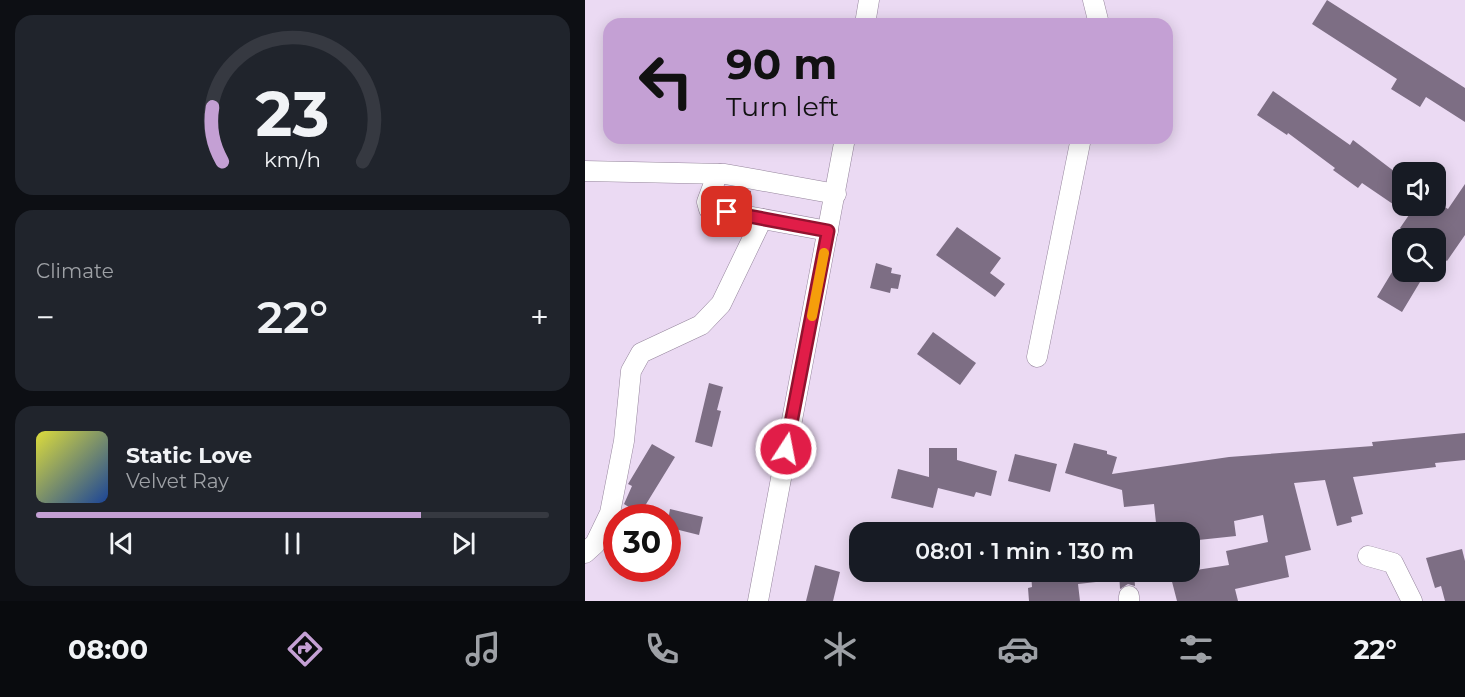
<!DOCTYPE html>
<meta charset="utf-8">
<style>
:root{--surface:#171b24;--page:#20242c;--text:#f1f3f6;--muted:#9ea1a6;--line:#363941;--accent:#c4a0d4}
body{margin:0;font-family:Montserrat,sans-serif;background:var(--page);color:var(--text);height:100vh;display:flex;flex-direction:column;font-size:22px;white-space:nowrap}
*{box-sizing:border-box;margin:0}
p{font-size:20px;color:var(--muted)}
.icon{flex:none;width:33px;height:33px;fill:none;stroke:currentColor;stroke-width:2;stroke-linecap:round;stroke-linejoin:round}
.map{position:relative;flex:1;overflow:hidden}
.details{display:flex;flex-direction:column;gap:15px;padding:15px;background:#0d0f14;width:585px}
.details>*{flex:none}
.banner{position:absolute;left:18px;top:18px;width:570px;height:126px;border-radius:18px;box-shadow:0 3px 15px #0003;background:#c4a0d4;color:#111;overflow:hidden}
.tools{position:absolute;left:807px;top:162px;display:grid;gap:12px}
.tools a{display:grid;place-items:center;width:54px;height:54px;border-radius:12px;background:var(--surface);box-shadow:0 3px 15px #0003;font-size:30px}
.speed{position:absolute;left:18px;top:504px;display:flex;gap:12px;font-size:30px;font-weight:700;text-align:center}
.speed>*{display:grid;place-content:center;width:78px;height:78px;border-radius:50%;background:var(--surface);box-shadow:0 3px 15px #0003;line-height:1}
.speed .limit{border:9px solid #d22;background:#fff;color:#111}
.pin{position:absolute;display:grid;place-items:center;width:51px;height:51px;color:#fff;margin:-26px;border-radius:12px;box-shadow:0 3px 9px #0006}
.me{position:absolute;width:66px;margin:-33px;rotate:11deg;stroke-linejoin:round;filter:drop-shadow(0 0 4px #0008)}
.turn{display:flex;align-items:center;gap:21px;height:126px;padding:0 24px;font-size:27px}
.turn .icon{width:78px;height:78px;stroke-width:2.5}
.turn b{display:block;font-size:42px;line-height:51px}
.big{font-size:45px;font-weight:600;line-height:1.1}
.details .widget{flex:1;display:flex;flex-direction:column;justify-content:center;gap:9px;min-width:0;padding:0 21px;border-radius:18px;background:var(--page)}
.details .dial{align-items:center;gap:0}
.dial svg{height:156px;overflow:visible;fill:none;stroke:var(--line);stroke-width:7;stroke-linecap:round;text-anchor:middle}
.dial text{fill:var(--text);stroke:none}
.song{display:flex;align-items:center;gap:18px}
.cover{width:72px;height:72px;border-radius:9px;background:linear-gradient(135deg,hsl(60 70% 55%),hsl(220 70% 35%))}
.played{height:6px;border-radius:3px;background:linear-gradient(90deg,var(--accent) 75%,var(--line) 75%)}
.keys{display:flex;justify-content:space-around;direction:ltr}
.heat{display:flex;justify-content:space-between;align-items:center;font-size:33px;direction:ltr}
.trip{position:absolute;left:264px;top:522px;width:351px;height:60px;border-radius:18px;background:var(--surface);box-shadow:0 3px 15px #0003;font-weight:600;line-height:60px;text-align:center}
.tab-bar{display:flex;height:96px;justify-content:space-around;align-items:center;background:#090b0e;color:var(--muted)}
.tab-bar .icon{width:42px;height:42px}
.tab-bar .active{color:var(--accent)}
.tab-bar b{font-size:27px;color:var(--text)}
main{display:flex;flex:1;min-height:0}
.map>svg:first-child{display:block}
.building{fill:#7d6e84}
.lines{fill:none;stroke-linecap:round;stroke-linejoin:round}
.minor-casing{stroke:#95859c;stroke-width:21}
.minor{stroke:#fff;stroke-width:20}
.route-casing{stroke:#92132f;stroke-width:15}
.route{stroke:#e11d48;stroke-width:10}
.slow{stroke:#f59e0b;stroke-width:10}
</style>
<main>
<section class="details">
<div class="widget dial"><svg viewBox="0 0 100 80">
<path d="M14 69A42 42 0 1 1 86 69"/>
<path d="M14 69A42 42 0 0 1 9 41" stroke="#c4a0d4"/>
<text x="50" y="56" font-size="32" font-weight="700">23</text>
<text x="50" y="72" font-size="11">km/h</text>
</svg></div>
<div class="widget"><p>Climate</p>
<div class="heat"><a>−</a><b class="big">22°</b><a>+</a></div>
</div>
<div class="widget">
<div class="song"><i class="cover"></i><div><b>Static Love</b><p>Velvet Ray</p></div></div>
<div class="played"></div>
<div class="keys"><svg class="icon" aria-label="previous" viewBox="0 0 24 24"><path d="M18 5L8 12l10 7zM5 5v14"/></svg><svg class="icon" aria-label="pause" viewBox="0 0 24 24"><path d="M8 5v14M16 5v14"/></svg><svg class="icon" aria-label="next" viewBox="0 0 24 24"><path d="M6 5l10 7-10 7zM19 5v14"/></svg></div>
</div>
</section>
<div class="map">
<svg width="880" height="601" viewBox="0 0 880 601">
<rect width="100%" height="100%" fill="#ebdaf3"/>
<!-- building -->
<g class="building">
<path d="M742,0L880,88V122L841,97L835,107L806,89L812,79L727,24Z"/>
<path d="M688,91L765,145L768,140L818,178V206H858L863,209L880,184V235L862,261L850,253V238H830L815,228L824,215L777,183L773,188L748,170L750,168L703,133L702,135L672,115Z"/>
<path d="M143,187L166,191L164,204L141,200Z"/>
<path d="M372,227L416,258L405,273L420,284L410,297L351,255Z"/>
<path d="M818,254V272H841L817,312L792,297Z"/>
<path d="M291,263L307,268L306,273L316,275L313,289L306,288L305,293L285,288Z"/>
<path d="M348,332L391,363L375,385L332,354Z"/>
<path d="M124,383L138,387L132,410L136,411L127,447L110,442Z"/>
<path d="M880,433V460L850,463L851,467L768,477L778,514L766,517L767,522L752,526L740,480L709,483L726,550L700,556L704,577L650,589L653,601H592L585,574L644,565L641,551L683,542L678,515L649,521L651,536L604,541V532H572L569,504L539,507L537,490L480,473L489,443L522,451V454L532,457L527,474L644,457L788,446L787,442Z"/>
<path d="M67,444L90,457L55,514L39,504L47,486L43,484Z"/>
<path d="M344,448H372V460L412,471L406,496L391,492L389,497L353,488L348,508L306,498L313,469L344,477Z"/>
<path d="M430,454L472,464L465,492L423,481Z"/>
<path d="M85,509L118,517L114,535L82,527Z"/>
<path d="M877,549L880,561V601H860L856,586L850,588L841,558Z"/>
<path d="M230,565L255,572L248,601H221Z"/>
<path d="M461,572H519L520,581L493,584L495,601H444L443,588L447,587L446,573Z"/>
<path d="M534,572H549L550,586L543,584L535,589Z"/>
</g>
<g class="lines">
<defs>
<g id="minor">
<path d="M508,0L514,24"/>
<path d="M280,24L284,0"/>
<path d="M0,171L140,174L251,194"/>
<path d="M135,174L131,178L122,202L124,209L243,231"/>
<path d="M452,357L496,138"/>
<path d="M0,553L10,544L25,513L39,441L46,371L56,353L116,325L136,304L177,219"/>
<path d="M783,556L808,563L827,601"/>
<path d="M544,596V601"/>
<path d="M173,601L260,138"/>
</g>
</defs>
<!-- minor casing -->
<use href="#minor" class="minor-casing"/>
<!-- minor -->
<use href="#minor" class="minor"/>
</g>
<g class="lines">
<defs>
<path id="route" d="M142,212L243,231L201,449"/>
</defs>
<!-- route casing -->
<use href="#route" class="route-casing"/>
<!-- route -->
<use href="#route" class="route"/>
<!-- slow -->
<path class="slow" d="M227,316L239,253"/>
</g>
</svg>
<div class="tools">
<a><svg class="icon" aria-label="sound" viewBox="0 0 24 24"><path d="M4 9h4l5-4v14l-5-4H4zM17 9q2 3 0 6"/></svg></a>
<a><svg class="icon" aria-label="search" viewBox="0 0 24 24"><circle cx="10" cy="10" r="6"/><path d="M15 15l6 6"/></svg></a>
</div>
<div class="speed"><div class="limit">30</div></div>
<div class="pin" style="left:142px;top:212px;background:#d93025"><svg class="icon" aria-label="arrive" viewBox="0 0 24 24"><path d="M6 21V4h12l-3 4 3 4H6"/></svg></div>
<svg class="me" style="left:201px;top:449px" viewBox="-20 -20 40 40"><circle r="17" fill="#e11d48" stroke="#fff" stroke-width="3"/><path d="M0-11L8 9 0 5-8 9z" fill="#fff"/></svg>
<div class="trip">08:01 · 1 min · 130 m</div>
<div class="banner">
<div class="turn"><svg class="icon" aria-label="left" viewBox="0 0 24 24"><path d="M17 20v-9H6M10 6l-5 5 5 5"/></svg><div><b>90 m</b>Turn left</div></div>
</div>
</div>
</main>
<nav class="tab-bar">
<b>08:00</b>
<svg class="icon active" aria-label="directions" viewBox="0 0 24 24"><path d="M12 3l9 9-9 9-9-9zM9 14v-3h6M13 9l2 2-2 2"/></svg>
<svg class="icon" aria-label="music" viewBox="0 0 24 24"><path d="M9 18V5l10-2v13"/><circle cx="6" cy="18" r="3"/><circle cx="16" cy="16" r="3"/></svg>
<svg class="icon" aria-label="phone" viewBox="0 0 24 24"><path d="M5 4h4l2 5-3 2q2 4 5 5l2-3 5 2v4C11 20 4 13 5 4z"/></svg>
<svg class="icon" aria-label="climate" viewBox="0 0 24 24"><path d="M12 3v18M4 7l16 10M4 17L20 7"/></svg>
<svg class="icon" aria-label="car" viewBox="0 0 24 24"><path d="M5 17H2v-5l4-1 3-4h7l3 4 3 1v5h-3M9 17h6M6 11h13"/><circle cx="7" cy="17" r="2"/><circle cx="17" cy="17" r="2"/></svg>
<svg class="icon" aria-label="filters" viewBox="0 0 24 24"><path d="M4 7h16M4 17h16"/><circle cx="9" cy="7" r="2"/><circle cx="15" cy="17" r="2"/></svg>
<b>22°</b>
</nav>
